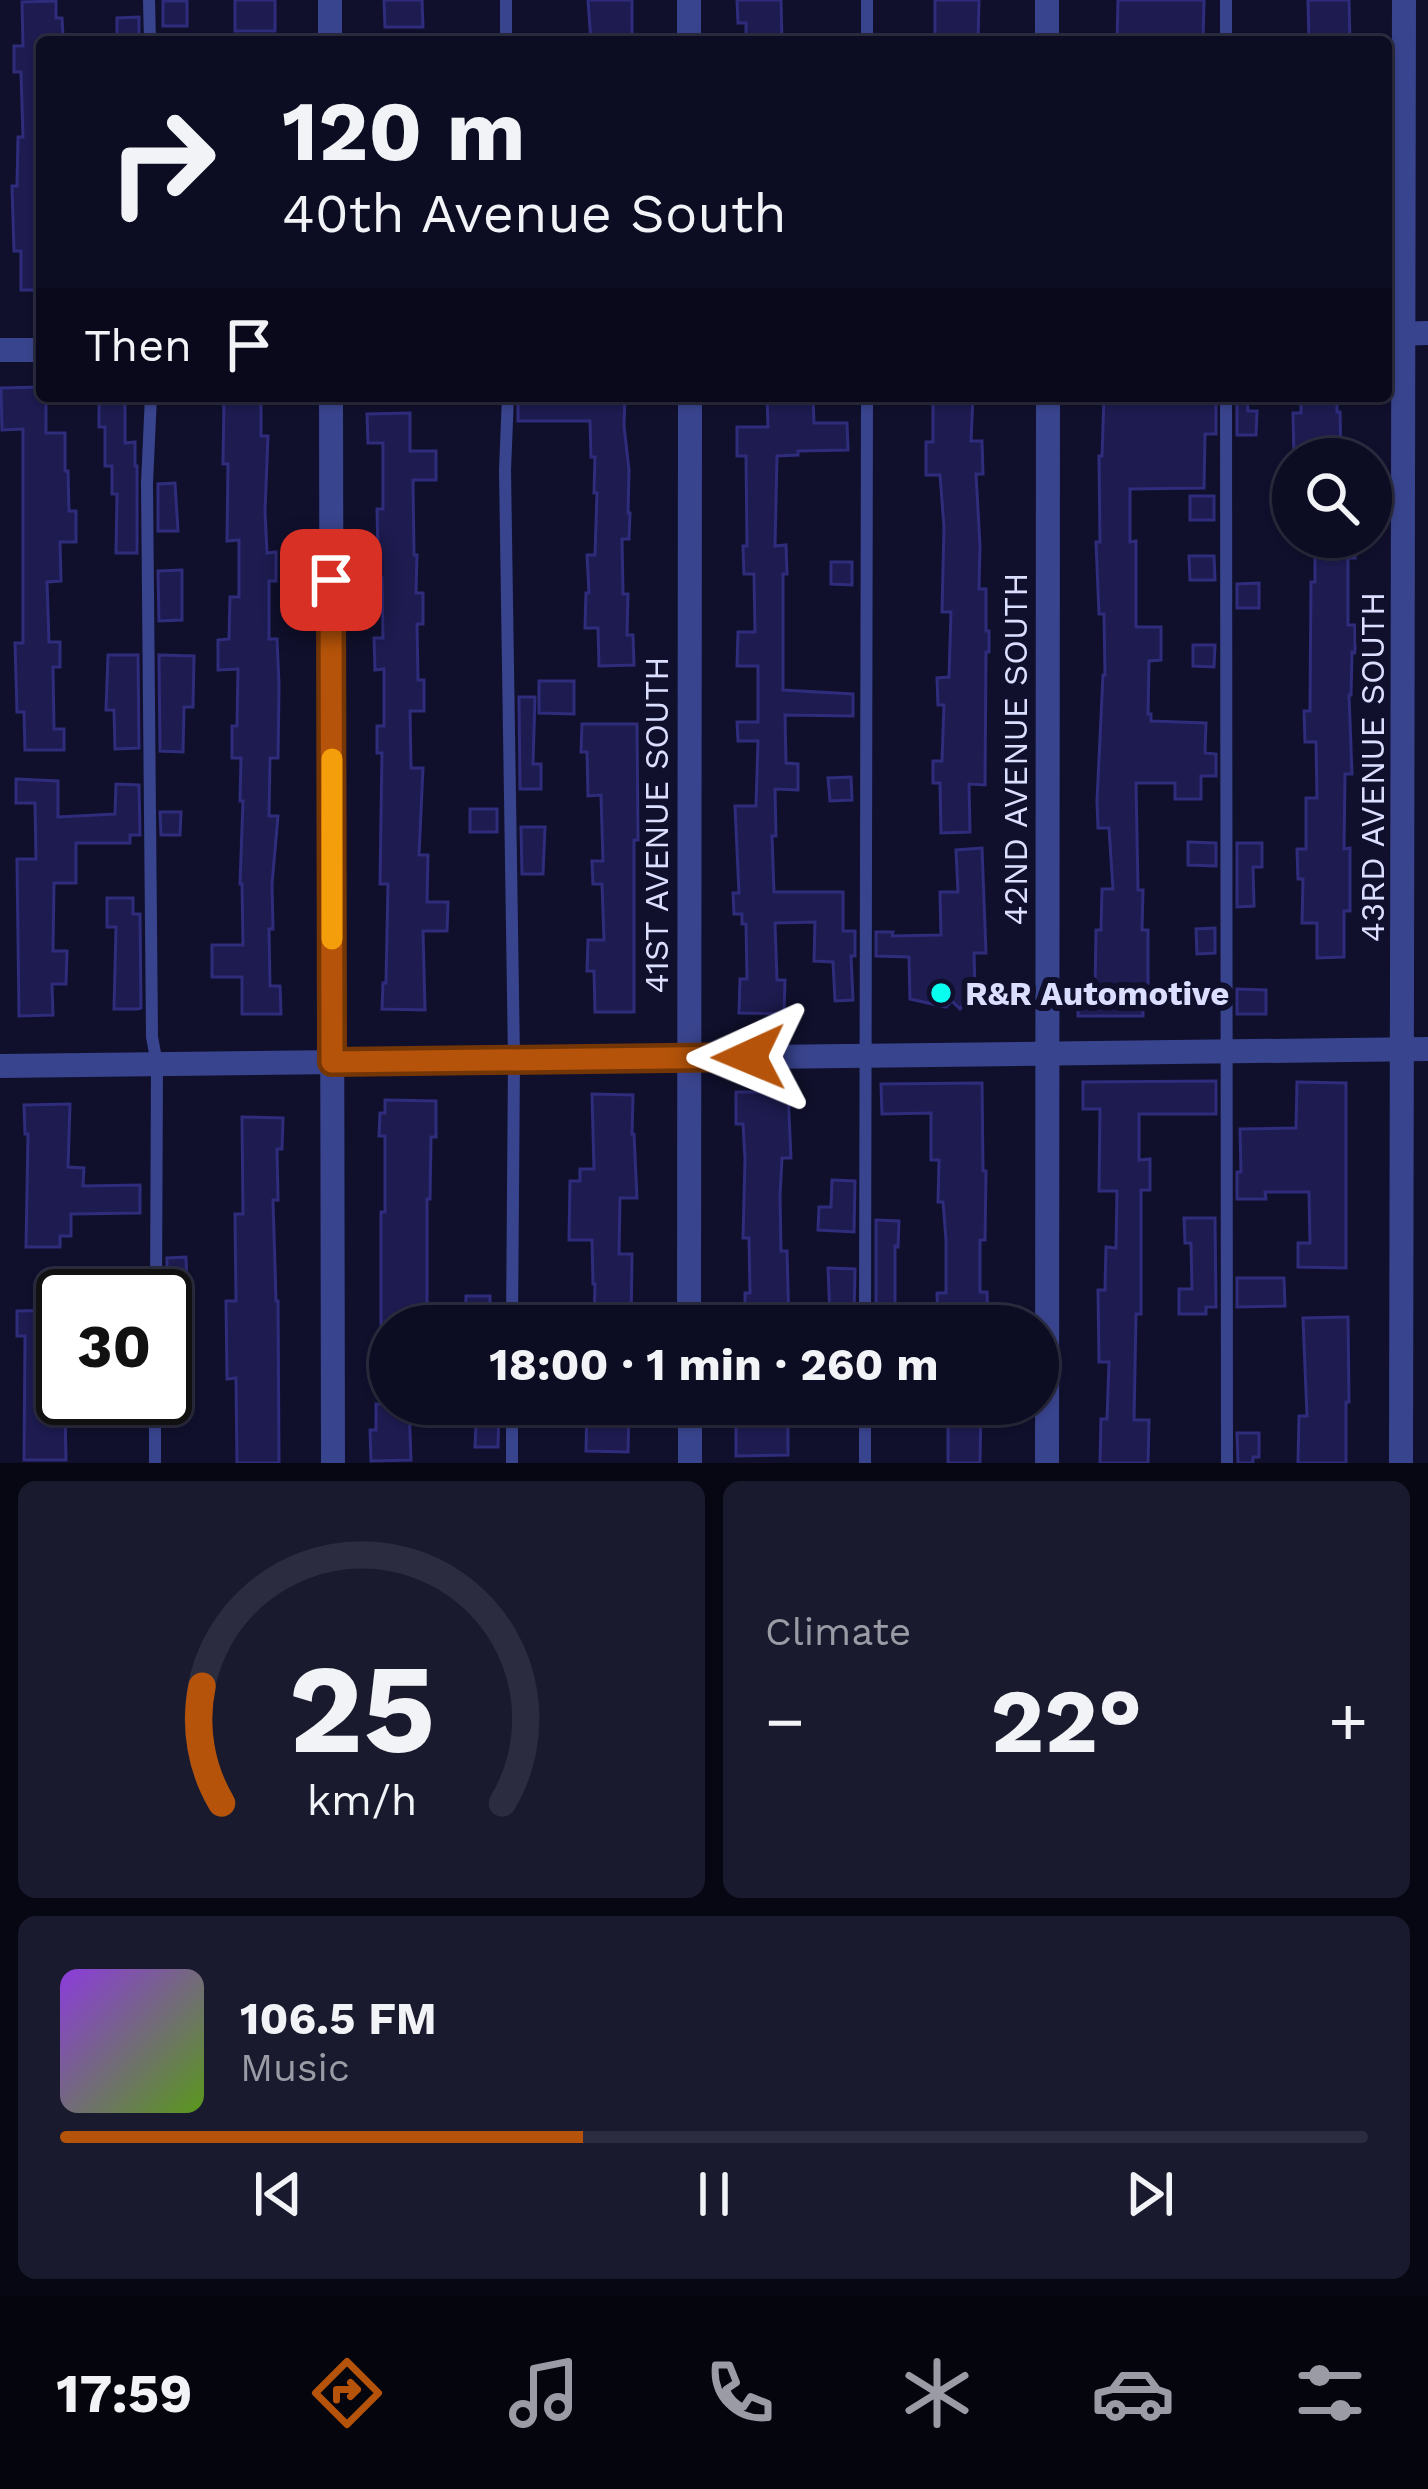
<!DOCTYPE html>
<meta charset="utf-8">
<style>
:root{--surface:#0c0c22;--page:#1a1a2f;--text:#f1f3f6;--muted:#9a9ba5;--line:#2c2c40;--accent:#b45309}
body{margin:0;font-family:"Work Sans",sans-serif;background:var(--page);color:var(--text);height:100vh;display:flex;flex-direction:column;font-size:45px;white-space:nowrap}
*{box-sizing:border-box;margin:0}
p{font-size:39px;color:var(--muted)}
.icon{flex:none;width:66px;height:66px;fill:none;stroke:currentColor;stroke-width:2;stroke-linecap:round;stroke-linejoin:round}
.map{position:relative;height:1463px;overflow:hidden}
.details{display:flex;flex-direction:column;gap:18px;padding:18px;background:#070713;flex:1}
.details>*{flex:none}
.guide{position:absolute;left:36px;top:36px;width:1356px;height:366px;border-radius:12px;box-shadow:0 3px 9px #0004,0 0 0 3px var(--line);background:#0c0c22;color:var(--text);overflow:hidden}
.fabs{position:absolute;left:1272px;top:438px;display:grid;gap:24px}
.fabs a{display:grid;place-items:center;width:120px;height:120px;border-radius:50%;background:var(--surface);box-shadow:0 3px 9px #0004,0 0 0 3px var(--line);font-size:60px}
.speed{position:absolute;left:36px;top:1269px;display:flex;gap:24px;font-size:60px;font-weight:700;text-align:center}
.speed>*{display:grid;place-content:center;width:156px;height:156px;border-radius:50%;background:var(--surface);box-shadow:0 3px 9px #0004,0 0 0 3px var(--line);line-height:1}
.speed .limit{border:6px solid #111;border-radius:18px;background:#fff;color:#111}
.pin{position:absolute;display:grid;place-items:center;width:102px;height:102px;color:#fff;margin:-51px;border-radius:24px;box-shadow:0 6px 18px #0006}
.me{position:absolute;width:132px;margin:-66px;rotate:269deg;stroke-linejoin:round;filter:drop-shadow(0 0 9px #0008)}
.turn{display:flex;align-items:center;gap:42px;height:252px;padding:0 48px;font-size:54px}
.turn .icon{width:156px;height:156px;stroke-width:2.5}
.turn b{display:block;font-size:84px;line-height:102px}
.then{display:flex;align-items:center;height:114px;padding:0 48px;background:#0003;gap:24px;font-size:45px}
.big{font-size:90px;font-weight:700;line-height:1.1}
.details .card{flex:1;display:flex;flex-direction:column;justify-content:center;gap:18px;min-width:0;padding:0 42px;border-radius:18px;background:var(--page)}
.details .dial{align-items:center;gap:0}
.dial svg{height:312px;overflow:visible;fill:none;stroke:var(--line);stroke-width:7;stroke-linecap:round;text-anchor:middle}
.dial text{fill:var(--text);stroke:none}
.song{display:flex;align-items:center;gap:36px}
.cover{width:144px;height:144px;border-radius:18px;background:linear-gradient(135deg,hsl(270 70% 55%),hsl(90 70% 35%))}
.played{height:12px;border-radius:6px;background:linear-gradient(90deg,var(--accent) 40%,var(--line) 40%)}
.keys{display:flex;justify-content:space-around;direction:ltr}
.heat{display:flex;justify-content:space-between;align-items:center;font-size:66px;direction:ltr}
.details .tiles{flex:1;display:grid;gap:18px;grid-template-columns:1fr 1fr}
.card:last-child{grid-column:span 2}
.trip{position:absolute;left:369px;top:1305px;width:690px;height:120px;border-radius:60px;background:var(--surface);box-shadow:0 3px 9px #0004,0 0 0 3px var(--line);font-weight:700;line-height:120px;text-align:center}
.tab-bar{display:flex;height:192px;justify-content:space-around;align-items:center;background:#05050e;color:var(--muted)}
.tab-bar .icon{width:84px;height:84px}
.tab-bar .current{color:var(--accent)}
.tab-bar b{font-size:54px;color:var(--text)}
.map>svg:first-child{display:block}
.building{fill:#1d1b4f;stroke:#2f2c7c;stroke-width:3}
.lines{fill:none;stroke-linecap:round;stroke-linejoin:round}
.service{stroke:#39448e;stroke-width:12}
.minor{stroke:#39448e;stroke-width:24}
.tertiary{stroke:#39448e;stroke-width:24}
.route-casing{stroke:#753606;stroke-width:30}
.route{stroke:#b45309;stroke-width:21}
.slow{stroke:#f59e0b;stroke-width:21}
.poi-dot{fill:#08ffef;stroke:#10102d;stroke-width:4.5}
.labels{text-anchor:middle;stroke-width:12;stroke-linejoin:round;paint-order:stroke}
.street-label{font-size:33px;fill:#dcdeff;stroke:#10102d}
.poi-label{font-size:33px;font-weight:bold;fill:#dcdeff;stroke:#10102d;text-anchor:start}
</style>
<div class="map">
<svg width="1428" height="1463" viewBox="0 0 1428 1463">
<rect width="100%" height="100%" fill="#10102d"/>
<!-- building -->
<g class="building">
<rect x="235" y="0" width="40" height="31"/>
<path d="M384,0H422L423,27H385Z"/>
<path d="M588,0H632V42H591Z"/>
<path d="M737,0H781L782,42H746V23H738Z"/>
<path d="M935,0H979L978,42H935Z"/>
<path d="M1118,0H1204L1203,42H1117Z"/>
<path d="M1308,0H1349L1350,42H1309Z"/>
<path d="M56,1V18H62L63,36H42V290H21V251H14L12,186H17L18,137H23L21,72H14V46H23L22,2Z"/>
<rect x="163" y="1" width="24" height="25"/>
<path d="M139,17V42H117V18Z"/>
<path d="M42,387V396H46V433H65V471H68L69,511H76V542H60L61,581L47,582L49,642H60V667H53L54,729H64V750H25L24,712H17L15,643H23V429L2,430L1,388Z"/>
<path d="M570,396H625L624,426L629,470L628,513H630L629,539H622L623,594H628L627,635H633L634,665L599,666L598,628H585L586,593H589L587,555H595L597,493H594L595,457H591L590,421H518V398Z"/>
<path d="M767,396H813L814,423H847L848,450L798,451V455L777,456L775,546L786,545L787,574H783V690L853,694V716L785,715L786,763L798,764V790L775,789L776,836H772L774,892H843V931H855V956H851L853,1000L835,1001L833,962L814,961L815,922L775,923L777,980H785L784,1014L739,1013L740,979H747L746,924H742V914H734L733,893H739L735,806H756L758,741H738L737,722H758V666H737L738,632H755L754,574H744L743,546H747L746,456H737V427H768Z"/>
<path d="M933,396H973L971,441H982L983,474H976L980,546L979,589H986V631H989V652H986L985,785L969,784L970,832L941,833L940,783H933V761H942L944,705H938L937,678L949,677L951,612H942L944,527L940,475H926V442H933Z"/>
<path d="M1104,396H1216V434H1205L1204,488L1130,489V542L1136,541V627H1161V660L1149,661L1148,714H1151V721L1206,723L1205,753L1216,754V776H1201V799H1175V783H1136L1138,890H1143L1142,930H1148V993H1143V1016H1078V994H1095L1096,930H1101L1102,889H1113L1109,828H1098L1097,801L1103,675H1105L1104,614H1099L1096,542H1100L1099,456H1102Z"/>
<path d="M1237,396H1247L1248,411H1257L1256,435H1237Z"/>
<path d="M1301,396H1337V412H1340L1341,459H1294L1293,413H1301Z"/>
<path d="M261,397V436H268L265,511L267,553L276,552V581H269V639H277L279,685L278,758H270L269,816H278L272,884L273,929H269L270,986H280L281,1014H242V977H212V945H243L242,884H240L243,801H240L241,758H232V726H237L238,669L218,670V640L229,639L230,597H239V540L227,541L228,464H223L224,398Z"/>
<path d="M99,403H125V443L135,442V466H137V553H116L117,494H112V466H105V427H99Z"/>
<path d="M410,413V451H436V480H413L414,555H417L416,593H423V624H417L418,680H424V711H410L411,768H423L419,855H428L427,902H448L447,931H423L425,1010L382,1009L383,983H386L388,884H380L382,753H377V726H384V669L375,670L374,638H383L382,578H375L376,554H378L377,509H383V443H368L367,414Z"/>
<path d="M175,483L178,531H158V484Z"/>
<rect x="1190" y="496" width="24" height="24"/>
<path d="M1315,539H1355V558H1348V625H1355V653L1352,652L1351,695H1349L1352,774H1345L1344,849L1350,848V911H1344V957L1317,958V923H1302L1303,879H1298L1297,849H1306V798H1317L1316,742H1305L1304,711H1310L1311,582H1315Z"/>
<path d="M1189,556H1214L1215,580H1190Z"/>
<path d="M831,562H852V585L831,584Z"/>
<path d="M182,570V620L159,621L158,571Z"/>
<path d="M1259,583V608H1237V584Z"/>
<path d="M1193,645H1215L1214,667L1193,666Z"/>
<path d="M108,655H138L139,748L115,749L114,710H106Z"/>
<path d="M159,655L194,656L193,707H184L183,752L160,751Z"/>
<path d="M539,681H574V714L539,713Z"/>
<path d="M519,697H535L533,764H541V789H520Z"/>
<path d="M582,724H637L638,840H634V1012H595L594,971H587L588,940H604L602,884H593L592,861H603L601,795L588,796L587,752H581Z"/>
<path d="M851,777L852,800L830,801L828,778Z"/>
<path d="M16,779L58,781V817L115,814L116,784L139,785L140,835H130V843H76V883H54L53,951H67L66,984H52L53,1015L19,1016L17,859H36L35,803H16Z"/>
<rect x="470" y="809" width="27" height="23"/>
<path d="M160,812H181L180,835H161Z"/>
<path d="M521,827H545L543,874H522Z"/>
<path d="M1188,842L1216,843V866L1188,865Z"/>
<path d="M1237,843H1262V867H1253L1254,906L1237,907Z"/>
<path d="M982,848L986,953H974L975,989L960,1009L952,1001L946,1007L910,999L909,957L876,956V932H893L892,936L941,935L940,892H958L956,850Z"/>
<path d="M107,898H133V914H140L141,1008L138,1009H114L116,927H107Z"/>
<path d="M1215,928V953L1197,954L1196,929Z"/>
<path d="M1237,989L1266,990V1014H1237Z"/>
<path d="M1216,1081V1114H1139V1160L1150,1159V1190H1141V1314H1136L1134,1420H1149L1148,1463H1100L1101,1419H1107L1109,1362H1099L1098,1290H1105L1106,1247L1116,1248L1117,1191H1099L1100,1109H1083V1082Z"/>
<path d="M1297,1082L1346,1083V1268L1298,1267V1243H1310L1309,1192H1265L1266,1199H1237V1172H1241L1240,1129L1296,1128Z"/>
<path d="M982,1083L983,1171H986L985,1240H980V1292H987L988,1323L938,1324L937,1293H946V1240L943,1202H938L939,1160H931V1113L882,1114L881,1084Z"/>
<path d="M736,1092H788L791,1158H782L780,1196L781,1251H787L789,1326H745V1293H750L749,1238H743L745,1159L743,1124H736Z"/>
<path d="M592,1094L633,1095L632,1134H634L637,1198H620L619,1254H632L631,1326H594L595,1284H593L592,1240H569L570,1181H580V1169H594Z"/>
<path d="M385,1100L436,1101V1137H431L430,1199H427V1326H381V1212H385V1136H379L380,1113H385Z"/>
<path d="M70,1104L68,1167L84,1168L83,1186L140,1185V1213L71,1214V1236H60V1247H26L28,1134H25L24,1105Z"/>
<path d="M242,1117L283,1118L282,1149H277L278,1200H273L276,1301H278L279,1463H237L236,1378L227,1379L226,1301H236L235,1214H243Z"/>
<path d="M832,1180L855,1181L854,1232L818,1230L819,1207H831Z"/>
<path d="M1184,1218H1215L1216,1307H1206V1314H1179V1289H1192L1191,1243H1185Z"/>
<path d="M876,1220L899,1221L898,1247L895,1246V1313L876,1314Z"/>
<path d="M186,1257L187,1288H167V1258Z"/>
<path d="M828,1268L855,1269L854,1316L830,1317Z"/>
<path d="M1237,1278H1284L1285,1306L1237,1307Z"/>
<path d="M466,1296H490V1324L465,1323Z"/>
<path d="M63,1310L66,1460H24L25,1336H17V1311Z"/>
<path d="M1348,1317L1349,1402H1346V1463H1298L1299,1416H1307L1303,1318Z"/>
<path d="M376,1404H409L411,1460L371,1461L370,1430H376Z"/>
<path d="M472,1404H499L498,1447H475L476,1424H471Z"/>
<path d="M587,1404H629L628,1452L586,1451Z"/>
<path d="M736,1404H779L780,1423H788V1455L736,1456Z"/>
<path d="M948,1404H981L980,1463H948Z"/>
<path d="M1237,1433H1259V1457H1253V1463H1238Z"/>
</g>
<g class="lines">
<!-- service -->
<g class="service">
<path d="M149,0L150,42"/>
<path d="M506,0V42"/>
<path d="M867,0V42"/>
<path d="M1226,0V42"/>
<path d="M151,396L147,483L152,1037L157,1064L156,1296"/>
<path d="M508,396L505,470L514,1059L512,1326"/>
<path d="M1226,396L1227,1463"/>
<path d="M865,1326L867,396"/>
<path d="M865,1404V1463"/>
<path d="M155,1463V1398"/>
<path d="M512,1463V1404"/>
</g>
<!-- minor -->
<g class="minor">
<path d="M330,0V42"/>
<path d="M689,0V42"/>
<path d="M1386,334L1428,333"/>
<path d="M0,350H42"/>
<path d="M331,396L333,1463"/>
<path d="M0,1066L1428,1049"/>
<path d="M689,1326L690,396"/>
<path d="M690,1404V1463"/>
<path d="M1401,1463L1404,0"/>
</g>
<!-- tertiary -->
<g class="tertiary">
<path d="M1047,0V42"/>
<path d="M1047,1463L1048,396"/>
</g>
</g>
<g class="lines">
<defs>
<path id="route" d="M331,580L332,1062L749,1057"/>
</defs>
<!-- route casing -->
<use href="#route" class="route-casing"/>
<!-- route -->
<use href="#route" class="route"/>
<!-- slow -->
<path class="slow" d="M332,759V939"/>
</g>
<!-- markers -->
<circle class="poi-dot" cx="941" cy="993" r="12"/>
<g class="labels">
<!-- street labels -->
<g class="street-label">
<text transform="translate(1015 749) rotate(-90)" y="12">42ND AVENUE SOUTH</text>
<text transform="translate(1372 767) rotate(-90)" y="12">43RD AVENUE SOUTH</text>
<text transform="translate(656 825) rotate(-90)" y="12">41ST AVENUE SOUTH</text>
</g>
<!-- poi labels -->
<g class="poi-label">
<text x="965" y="1005">R&amp;R Automotive</text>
</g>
</g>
</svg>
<div class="fabs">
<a><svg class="icon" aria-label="search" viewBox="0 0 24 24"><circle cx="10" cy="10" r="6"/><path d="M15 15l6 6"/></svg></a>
</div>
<div class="speed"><div class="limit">30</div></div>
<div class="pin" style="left:331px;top:580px;background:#d93025"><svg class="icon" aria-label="arrive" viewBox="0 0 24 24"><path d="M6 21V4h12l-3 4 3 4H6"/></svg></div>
<svg class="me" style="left:749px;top:1057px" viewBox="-20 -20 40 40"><path d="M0-17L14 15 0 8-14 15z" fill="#b45309" stroke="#fff" stroke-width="4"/></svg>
<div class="trip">18:00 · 1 min · 260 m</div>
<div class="guide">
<div class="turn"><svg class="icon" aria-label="right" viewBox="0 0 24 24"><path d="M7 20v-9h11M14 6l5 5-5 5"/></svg><div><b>120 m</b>40th Avenue South</div></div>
<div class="then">Then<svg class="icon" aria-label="arrive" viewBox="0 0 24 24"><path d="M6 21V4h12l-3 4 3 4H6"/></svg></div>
</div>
</div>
<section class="details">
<div class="tiles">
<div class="card dial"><svg viewBox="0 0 100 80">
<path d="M14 69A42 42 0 1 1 86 69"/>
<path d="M14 69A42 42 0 0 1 9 39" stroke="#b45309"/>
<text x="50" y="56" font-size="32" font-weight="700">25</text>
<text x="50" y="72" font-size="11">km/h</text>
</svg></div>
<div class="card"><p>Climate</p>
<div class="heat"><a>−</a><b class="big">22°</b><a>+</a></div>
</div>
<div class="card">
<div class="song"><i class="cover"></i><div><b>106.5 FM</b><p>Music</p></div></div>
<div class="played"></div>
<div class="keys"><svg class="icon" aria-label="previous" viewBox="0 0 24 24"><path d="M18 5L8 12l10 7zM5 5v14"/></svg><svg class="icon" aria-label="pause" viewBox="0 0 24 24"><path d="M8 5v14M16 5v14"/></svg><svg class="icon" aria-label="next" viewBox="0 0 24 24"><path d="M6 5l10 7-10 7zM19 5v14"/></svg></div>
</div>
</div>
</section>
<nav class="tab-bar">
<b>17:59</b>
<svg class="icon current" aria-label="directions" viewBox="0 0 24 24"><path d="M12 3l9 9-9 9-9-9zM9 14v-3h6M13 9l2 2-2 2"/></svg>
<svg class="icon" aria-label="music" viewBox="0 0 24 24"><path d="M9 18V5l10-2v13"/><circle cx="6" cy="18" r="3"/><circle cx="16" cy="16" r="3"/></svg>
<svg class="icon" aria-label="phone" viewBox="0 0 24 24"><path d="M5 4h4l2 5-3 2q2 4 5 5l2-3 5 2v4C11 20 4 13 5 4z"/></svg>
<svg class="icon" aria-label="climate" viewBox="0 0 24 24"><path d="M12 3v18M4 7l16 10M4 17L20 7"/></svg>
<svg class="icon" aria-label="car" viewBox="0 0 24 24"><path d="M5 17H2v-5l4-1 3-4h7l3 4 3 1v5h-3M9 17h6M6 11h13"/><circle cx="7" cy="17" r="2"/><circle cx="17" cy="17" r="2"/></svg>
<svg class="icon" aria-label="filters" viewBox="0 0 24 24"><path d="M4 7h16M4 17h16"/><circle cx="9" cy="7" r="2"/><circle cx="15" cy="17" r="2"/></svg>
</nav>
